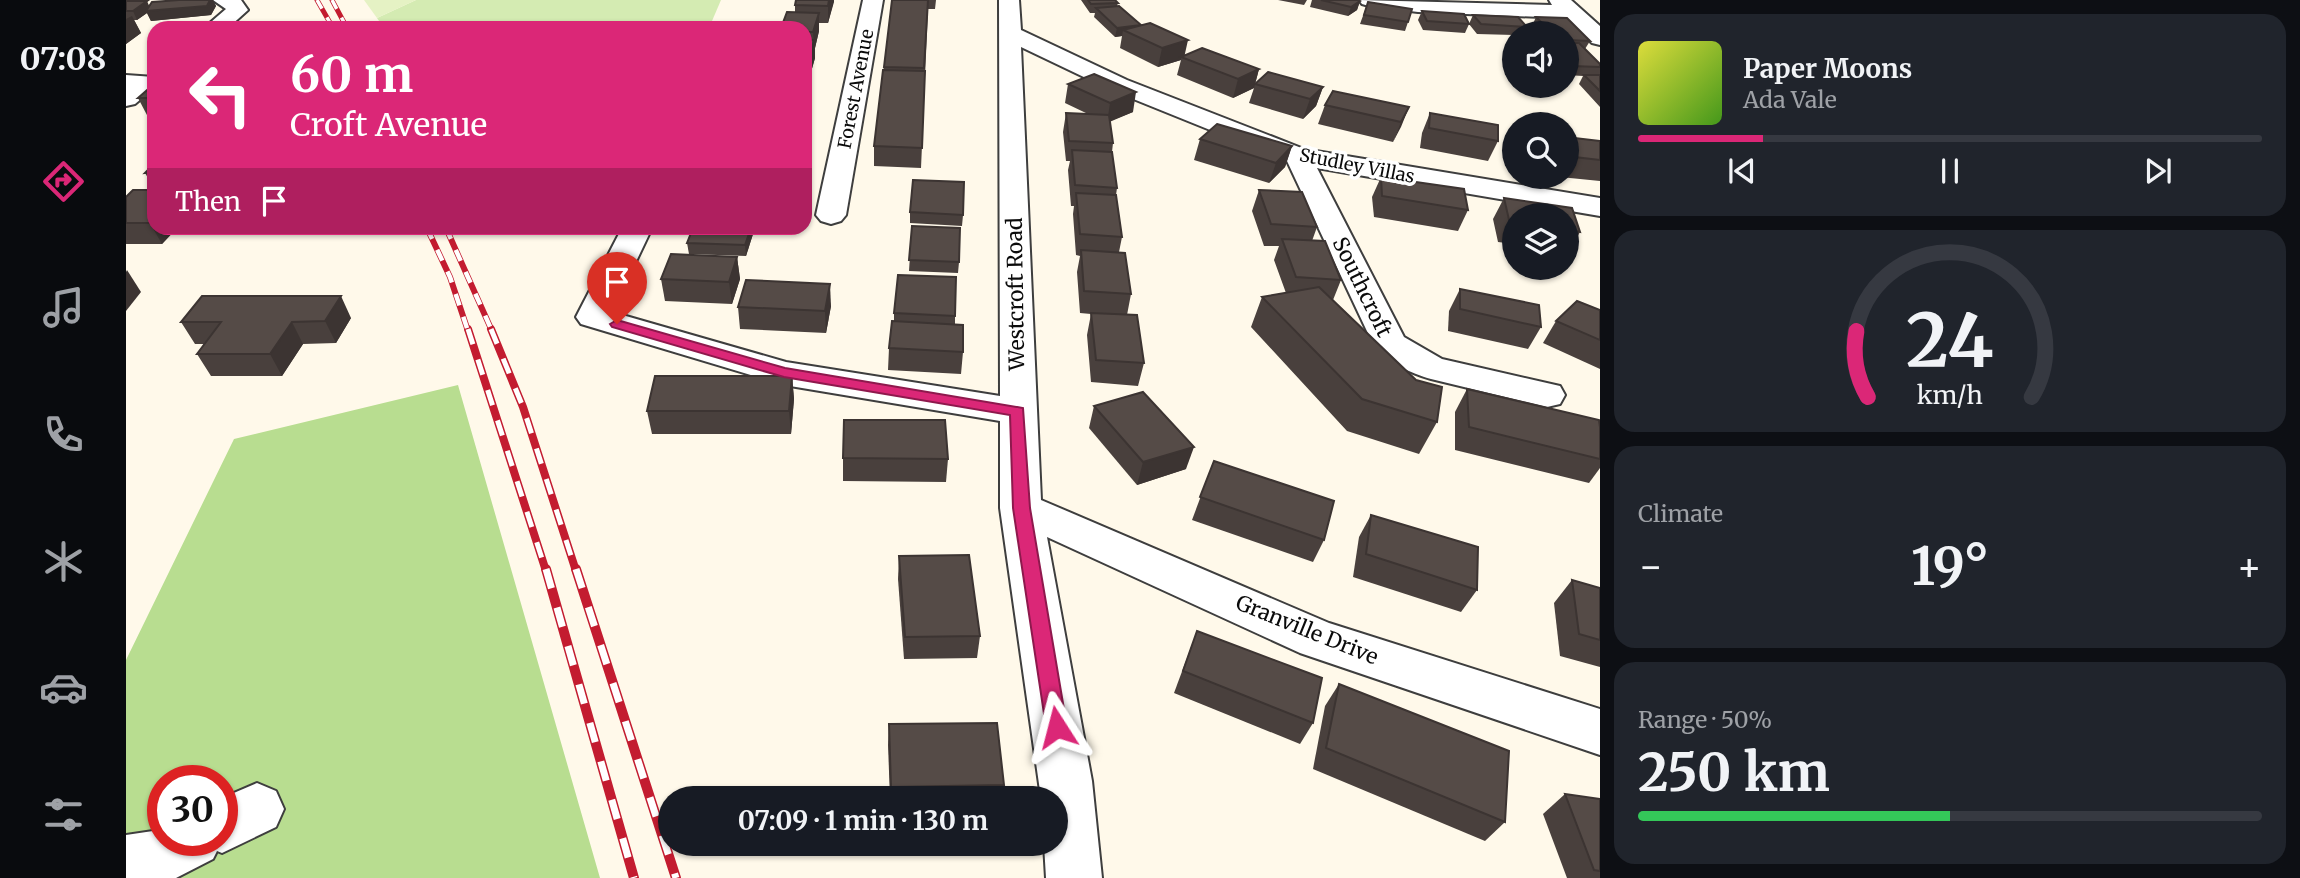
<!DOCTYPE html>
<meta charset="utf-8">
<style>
:root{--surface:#171b24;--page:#20242c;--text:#f1f3f6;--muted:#9ea1a6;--line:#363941;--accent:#db2777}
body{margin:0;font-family:Merriweather,serif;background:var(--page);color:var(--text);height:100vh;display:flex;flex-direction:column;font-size:26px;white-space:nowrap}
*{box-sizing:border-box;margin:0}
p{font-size:23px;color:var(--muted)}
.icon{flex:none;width:38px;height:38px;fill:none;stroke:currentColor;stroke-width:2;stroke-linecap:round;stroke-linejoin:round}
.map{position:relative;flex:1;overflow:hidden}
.panel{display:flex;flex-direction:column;gap:14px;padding:14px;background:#0d0f14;width:700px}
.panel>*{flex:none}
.top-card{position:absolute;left:21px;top:21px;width:665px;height:214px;border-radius:21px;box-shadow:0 2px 5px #0004;background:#db2777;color:#fff;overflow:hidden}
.fabs{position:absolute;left:1376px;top:21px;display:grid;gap:14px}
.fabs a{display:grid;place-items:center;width:77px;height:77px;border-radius:50%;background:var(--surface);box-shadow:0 2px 5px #0004;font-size:35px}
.speed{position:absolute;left:21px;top:765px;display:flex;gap:14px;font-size:35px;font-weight:700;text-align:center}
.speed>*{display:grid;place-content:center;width:91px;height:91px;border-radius:50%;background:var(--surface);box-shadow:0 2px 5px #0004;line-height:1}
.speed .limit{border:10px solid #d22;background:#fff;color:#111}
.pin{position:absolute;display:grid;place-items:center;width:60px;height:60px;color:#fff;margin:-72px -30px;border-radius:50% 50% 50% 0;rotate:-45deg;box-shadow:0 0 7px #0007}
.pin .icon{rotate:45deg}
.me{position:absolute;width:77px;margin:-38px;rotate:351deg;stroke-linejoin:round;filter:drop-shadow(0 0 5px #0008)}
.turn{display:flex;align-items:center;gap:24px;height:147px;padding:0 28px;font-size:32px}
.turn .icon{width:91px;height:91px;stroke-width:2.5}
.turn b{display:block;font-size:49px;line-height:60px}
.then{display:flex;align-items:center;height:66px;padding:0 28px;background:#0003;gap:14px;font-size:26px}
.big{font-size:52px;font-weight:700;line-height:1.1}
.panel .tile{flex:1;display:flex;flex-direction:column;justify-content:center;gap:10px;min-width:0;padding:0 24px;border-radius:21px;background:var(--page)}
.panel .dial{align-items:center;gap:0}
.dial svg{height:182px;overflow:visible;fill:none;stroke:var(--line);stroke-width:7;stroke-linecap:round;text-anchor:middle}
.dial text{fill:var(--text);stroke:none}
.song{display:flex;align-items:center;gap:21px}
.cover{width:84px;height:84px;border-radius:10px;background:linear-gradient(135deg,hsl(60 70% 55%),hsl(100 70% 35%))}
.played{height:7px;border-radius:4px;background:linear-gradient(90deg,var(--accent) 20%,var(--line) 20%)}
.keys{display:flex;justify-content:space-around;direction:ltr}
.heat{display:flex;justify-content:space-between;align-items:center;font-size:38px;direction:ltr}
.charge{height:10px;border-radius:5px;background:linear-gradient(90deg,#34c759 50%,var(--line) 0)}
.trip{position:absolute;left:532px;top:786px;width:410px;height:70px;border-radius:35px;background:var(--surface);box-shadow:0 2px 5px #0004;font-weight:700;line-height:70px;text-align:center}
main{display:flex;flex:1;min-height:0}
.dock{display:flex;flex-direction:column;width:126px;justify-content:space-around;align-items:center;background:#090b0e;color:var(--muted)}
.dock .icon{width:49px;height:49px}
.dock .selected{color:var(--accent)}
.dock b{font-size:32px;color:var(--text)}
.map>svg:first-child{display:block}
.green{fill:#d4ebb2}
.forest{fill:#b8dd90;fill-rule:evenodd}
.pitch{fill:#e5f2c4}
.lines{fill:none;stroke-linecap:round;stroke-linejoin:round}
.minor-casing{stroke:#3e3e3e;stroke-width:4}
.minor{fill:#fff;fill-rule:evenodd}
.rail-far3-casing{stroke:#c31c30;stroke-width:5}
.rail-far2-casing{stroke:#c31c30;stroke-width:6}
.rail-far1-casing{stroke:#c31c30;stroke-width:8}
.rail-casing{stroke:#c31c30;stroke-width:10}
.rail-far3{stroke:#fff;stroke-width:3.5;stroke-dasharray:10;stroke-linecap:butt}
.rail-far2{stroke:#fff;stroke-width:4.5;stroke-dasharray:12;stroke-linecap:butt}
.rail-far1{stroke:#fff;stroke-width:5;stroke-dasharray:16;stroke-linecap:butt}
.rail{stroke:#fff;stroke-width:7;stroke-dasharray:20;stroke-linecap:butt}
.wall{fill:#49403d}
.shaded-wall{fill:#3c3432}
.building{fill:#554b47;stroke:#3c3432;stroke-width:2}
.route{fill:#db2777;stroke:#8e194d;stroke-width:2}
.labels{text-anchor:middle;stroke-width:7;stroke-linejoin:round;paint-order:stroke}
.far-street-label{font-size:18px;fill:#0b0b0b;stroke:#fff}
.street-label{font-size:21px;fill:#0b0b0b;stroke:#fff}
</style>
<main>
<nav class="dock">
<b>07:08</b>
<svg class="icon selected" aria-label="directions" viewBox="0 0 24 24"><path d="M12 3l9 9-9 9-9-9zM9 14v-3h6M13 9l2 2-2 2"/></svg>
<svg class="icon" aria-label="music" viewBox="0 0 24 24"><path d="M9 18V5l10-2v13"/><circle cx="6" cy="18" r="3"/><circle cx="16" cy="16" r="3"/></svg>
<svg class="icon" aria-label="phone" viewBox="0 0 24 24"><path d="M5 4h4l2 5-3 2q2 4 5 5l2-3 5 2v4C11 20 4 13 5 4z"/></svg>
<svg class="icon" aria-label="climate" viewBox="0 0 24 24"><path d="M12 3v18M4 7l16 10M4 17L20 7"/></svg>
<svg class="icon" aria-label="car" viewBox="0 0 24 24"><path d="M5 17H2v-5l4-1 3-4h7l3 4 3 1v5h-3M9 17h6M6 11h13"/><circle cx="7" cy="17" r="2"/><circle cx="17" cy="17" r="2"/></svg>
<svg class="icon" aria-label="filters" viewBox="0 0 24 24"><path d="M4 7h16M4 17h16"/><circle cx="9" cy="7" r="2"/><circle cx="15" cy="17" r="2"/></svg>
</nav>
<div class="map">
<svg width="1474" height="878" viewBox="0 0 1474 878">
<rect width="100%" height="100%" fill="#fff9ea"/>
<!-- green -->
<path class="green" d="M290,0H595L583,28H258L251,18Z"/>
<!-- forest -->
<path class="forest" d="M332,385L474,878H0V660L108,439ZM37,780H96V840H37Z"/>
<!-- pitch -->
<path class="pitch" d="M238,0H290L251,18Z"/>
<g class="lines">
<defs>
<g id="minor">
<path d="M87,0H115L122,10L102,28H78L100,9Z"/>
<path d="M737,0H757L720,215L715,221L705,224L695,221L690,215Z"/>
<path d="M873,0H893L895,30L1001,80L1178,149L1474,198V216L1191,168L1278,337L1316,359L1434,386L1439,395L1434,404L1421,407L1305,379C1286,374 1258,361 1247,344L1161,161L985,90L895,47L915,500L1203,623L1474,709V755L1174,653L921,537L966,781L976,878H920L918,844H929V798H915L874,508V421L658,385L455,324L450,317L496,228H526L486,312L660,362L874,396Z"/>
<path d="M1233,0L1426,5L1423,0H1445L1474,26V45L1466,43L1440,18L1292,12L1243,6L1236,4Z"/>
<path d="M0,75L28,77V88L9,104L0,106Z"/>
<path d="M131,783L150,791L158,809L150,827L96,853L91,851L87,859L50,878H0V835L27,831L37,826V840H96V798Z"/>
</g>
</defs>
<!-- minor casing -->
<use href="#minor" class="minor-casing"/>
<!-- minor -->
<use href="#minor" class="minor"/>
<defs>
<g id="rail-far3">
<path d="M191,0L207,28"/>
<path d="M206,0L221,28"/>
</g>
<g id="rail-far2">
<path d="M301,228L324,277L342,331"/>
<path d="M320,228L366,331"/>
</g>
<g id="rail-far1">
<path d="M342,329L420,571"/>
<path d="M365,329L397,407L450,571"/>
</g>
<g id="rail">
<path d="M420,569L508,878"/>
<path d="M450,569L550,878"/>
</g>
</defs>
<!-- rail-far3 casing -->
<use href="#rail-far3" class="rail-far3-casing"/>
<!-- rail-far2 casing -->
<use href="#rail-far2" class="rail-far2-casing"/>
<!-- rail-far1 casing -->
<use href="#rail-far1" class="rail-far1-casing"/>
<!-- rail casing -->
<use href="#rail" class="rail-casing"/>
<!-- rail-far3 -->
<use href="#rail-far3" class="rail-far3"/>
<!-- rail-far2 -->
<use href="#rail-far2" class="rail-far2"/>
<!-- rail-far1 -->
<use href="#rail-far1" class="rail-far1"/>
<!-- rail -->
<use href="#rail" class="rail"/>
</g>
<!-- wall -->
<g class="wall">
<path d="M53,0H87L90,6L85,15L25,21L21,13L11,20H8L15,33L0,44V1L23,6Z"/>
<path d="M670,0H708L702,23H693V31L689,48V58L683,79H682V85L679,96V28L669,12V5Z"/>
<path d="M766,0H810L809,9H802L795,168L748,166V146Z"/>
<path d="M955,0H989L992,3L991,6L1015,25L1059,55L1133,69L1129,84L1197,87L1190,106L1177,119L1123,103L1128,88L1107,98L1051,75L1055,60L1032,67L994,48L996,36L989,37L968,17L969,13H964Z"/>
<path d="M1152,0H1181L1178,5Z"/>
<path d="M1186,0H1232L1234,1L1231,10L1222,16L1184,7Z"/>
<path d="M1242,2L1282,22L1279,31L1234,24Z"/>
<path d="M1296,11L1343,24L1339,33L1297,30L1292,20Z"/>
<path d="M1347,15L1401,27L1398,33H1388V35L1351,34L1343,24Z"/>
<path d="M1410,17L1464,41L1459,49L1474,64V107L1453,84L1457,76L1440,75V33H1412L1406,26Z"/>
<path d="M28,84V117H22L12,98Z"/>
<path d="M942,84L1007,112L984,121L987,143L986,152L991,188L990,195L996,237L993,252L1005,294L1001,315L1018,363L1012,386L965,382L961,335L965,314L954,313L951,272L954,256L950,255L947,214L948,206H945L942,170L944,161H940L937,132L940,113L962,114L939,103Z"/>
<path d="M1199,105L1283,107L1267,142L1192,124Z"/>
<path d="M1304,113L1372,141L1362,161L1294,148L1296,133Z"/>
<path d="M1440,137L1474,141V181L1434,177H1440Z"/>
<path d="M1074,139L1166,146L1159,167L1143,183L1068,160Z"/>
<path d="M28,164V188L19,173Z"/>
<path d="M1255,177L1342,210L1332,231L1248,217L1246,197Z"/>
<path d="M28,190V228H51L36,244H0V197Z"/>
<path d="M1133,190L1191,227L1186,241L1215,280L1207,300L1311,422L1293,454L1221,431L1125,327L1136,297L1160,293L1148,260L1153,246H1138L1126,211Z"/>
<path d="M1378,198L1446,208L1454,232L1442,253H1440V215H1388V244L1372,242L1367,219Z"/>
<path d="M784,212L837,215L836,226L784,223Z"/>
<path d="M786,226L833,262L832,273L783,271Z"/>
<path d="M627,234L620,256L563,254L561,243Z"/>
<path d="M611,257L614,279L606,304L539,301L535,279Z"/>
<path d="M1334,289L1415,327L1402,349L1322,331L1323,311Z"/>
<path d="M705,306L700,333L614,329L612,307Z"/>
<path d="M1474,310V369L1417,343L1430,321Z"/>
<path d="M768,313L829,316V324L837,352L835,374L762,370L763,348L768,322Z"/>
<path d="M225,318L210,343L177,344L156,376H85L71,354L78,344H69L55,322Z"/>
<path d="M666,376L668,399L665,434H526L521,411Z"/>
<path d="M1341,389L1474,427V468L1463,483L1329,450V412Z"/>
<path d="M968,406L1060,469L1011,485L963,428Z"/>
<path d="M717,458L822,459L820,482L717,481Z"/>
<path d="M1088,461L1198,540L1187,562L1066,520Z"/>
<path d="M1245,515L1351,590L1335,612L1227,577L1233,537Z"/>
<path d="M773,556L854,636L851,658L778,659L772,579Z"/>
<path d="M1446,580L1474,588V667L1434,656L1428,603Z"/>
<path d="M1071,631L1187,723L1174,744L1048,693Z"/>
<path d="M1213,684L1379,822L1359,841L1187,769L1199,706Z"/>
<path d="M763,724L878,785L875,798H764L762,745Z"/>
<path d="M1439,794L1474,799V878H1441L1417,814Z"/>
</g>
<!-- shaded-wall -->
<g class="shaded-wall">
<path d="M84,0H87L90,6L85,15L25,21L21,13L11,20L7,11L21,1L25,10Z"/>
<path d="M703,0H708V2L702,23V6Z"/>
<path d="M1234,1L1231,10L1222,16L1225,7Z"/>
<path d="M693,13V31L689,48V58L683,79V61L688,42L687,32Z"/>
<path d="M6,16L15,33L0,44V19Z"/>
<path d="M1015,25L997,30L996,36L989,37L991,28Z"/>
<path d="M1062,40L1058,58L1055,57V60L1032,67L1036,48Z"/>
<path d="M681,66L682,85L679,96V74Z"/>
<path d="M1133,69L1128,88L1107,98L1112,79Z"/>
<path d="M1197,87L1190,106L1177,119L1184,99Z"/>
<path d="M1010,92L1007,112L981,123L984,103Z"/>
<path d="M1283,107L1275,127L1267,142L1275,122Z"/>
<path d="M1166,146L1159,167L1143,183L1150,163Z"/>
<path d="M28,218V228H51L36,244L24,223Z"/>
<path d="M625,228H626L627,234L620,256L619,245Z"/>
<path d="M611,257L614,279L606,304L603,282Z"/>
<path d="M1,270L15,292L0,311V272Z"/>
<path d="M704,284L705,306L700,333L699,311Z"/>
<path d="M215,296L225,318L210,343L199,321Z"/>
<path d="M166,322L177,344L156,376L144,354Z"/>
<path d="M666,376L668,399L665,434L663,411Z"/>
<path d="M1068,447L1060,469L1011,485L1017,462Z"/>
</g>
<!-- building -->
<g class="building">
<path d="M53,0H84L81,6L20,11L26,2Z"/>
<path d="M670,0H703L702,6L669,5Z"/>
<path d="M766,0H802L798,68L758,67Z"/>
<path d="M962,0H989L992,3L965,4Z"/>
<path d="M1195,0H1232L1234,1L1225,7Z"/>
<path d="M0,1H21L7,11H0Z"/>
<path d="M1242,2L1286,9L1282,22L1238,15Z"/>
<path d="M993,6L1015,25L991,28L970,8Z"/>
<path d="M1296,11L1338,14L1343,24L1301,21Z"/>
<path d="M661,12L693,13L687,32H679V28H655Z"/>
<path d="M1347,15L1392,17L1401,27L1355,24Z"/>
<path d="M1410,17L1441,18L1464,41L1440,40V33H1426Z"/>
<path d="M1024,23L1062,40L1036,48L997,30Z"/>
<path d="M679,39L688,40L683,61H679Z"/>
<path d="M1440,43H1453L1474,64V67L1445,66L1440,61Z"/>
<path d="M1076,48L1133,69L1112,79L1055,57Z"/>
<path d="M757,70L799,71L796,148L748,146Z"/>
<path d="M1142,72L1197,87L1184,99L1129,84Z"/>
<path d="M968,74L1010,92L984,103L942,84Z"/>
<path d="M1458,75H1474V91Z"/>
<path d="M28,84V98H12Z"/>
<path d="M1207,91L1283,107L1275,122L1199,105Z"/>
<path d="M940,113L983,115L987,143L943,141Z"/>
<path d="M1304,113L1372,125V141L1303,128Z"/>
<path d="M1091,124L1166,146L1150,163L1074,139Z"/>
<path d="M1440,137L1474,141V160L1440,156Z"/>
<path d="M946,150L986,152L991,188L949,185Z"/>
<path d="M28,164V172L19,173Z"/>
<path d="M1255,177L1338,189L1342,210L1256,196Z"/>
<path d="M787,180L838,182L837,215L784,212Z"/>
<path d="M7,190H28V218L24,223H0V197Z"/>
<path d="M1133,190L1176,192L1191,227L1145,224Z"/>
<path d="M950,193L990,195L996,237L954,234Z"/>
<path d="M1378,198L1446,208L1454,232L1440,229V215H1388V221L1383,220Z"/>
<path d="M786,226L834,228L833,262L783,260Z"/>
<path d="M567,228H625L619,245L561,243Z"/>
<path d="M1156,239L1199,241L1215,280L1170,277Z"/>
<path d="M955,250L999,253L1005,294L958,291Z"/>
<path d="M545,254L611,257L603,282L535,279Z"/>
<path d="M772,275L830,277L829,316L768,313Z"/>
<path d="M620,280L704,284L699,311L612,307Z"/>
<path d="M1193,287L1290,380L1316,387L1311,422L1236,399L1136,297Z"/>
<path d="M1334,289L1413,305L1415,327L1334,309Z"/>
<path d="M76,296H215L199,321L166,322L144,354H71L95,322H55Z"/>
<path d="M1451,301L1474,310V340L1430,321Z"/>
<path d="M965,313L1011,315L1018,363L970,360Z"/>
<path d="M766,321L837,325V352L763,348Z"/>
<path d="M529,376H666L663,411H521Z"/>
<path d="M1341,389L1473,420L1474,427V459L1343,427Z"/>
<path d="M1017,392L1068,447L1017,462L968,406Z"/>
<path d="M718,420H819L822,459L717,458Z"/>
<path d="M1088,461L1208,501L1198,540L1074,497Z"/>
<path d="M1245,515L1352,547L1351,590L1240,554Z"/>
<path d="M843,555L854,636L779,637L773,556Z"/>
<path d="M1446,580L1474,588V640L1453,634Z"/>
<path d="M1071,631L1196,678L1187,723L1057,671Z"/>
<path d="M1213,684L1383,751L1379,822L1200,748Z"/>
<path d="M871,723L878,785L765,787L763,724Z"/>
<path d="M1439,794L1474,799V871L1468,870Z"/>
</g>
<!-- route -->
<path class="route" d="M491,320L659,368L897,408L904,508L941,727L938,734L931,737L923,734L920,727L887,508L884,415L658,377L486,327L484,324Z"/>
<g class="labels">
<!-- far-street labels -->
<g class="far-street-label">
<text transform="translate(730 89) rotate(-79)" y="6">Forest Avenue</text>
<text transform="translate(1231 166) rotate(11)" y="6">Studley Villas</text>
</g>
<!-- street labels -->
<g class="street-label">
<text transform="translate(1236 287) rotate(64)" y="7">Southcroft</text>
<text transform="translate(890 294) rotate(-91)" y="7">Westcroft Road</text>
<text transform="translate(1181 630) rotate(22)" y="7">Granville Drive</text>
</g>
</g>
</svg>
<div class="fabs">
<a><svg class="icon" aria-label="sound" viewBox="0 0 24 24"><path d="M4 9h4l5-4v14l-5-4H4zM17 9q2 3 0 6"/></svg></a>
<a><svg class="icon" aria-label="search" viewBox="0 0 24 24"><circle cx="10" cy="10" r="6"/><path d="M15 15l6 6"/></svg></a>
<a><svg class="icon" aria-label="layers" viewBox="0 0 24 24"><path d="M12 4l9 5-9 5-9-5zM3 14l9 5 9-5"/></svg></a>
</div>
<div class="speed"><div class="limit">30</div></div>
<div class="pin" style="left:491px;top:324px;background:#d93025"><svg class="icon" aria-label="arrive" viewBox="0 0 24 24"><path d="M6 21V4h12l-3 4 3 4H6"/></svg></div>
<svg class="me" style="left:931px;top:727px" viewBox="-20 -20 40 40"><path d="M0-17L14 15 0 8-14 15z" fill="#db2777" stroke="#fff" stroke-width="4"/></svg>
<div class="trip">07:09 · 1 min · 130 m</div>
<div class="top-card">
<div class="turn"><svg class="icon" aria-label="left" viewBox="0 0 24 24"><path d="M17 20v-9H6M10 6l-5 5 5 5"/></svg><div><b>60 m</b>Croft Avenue</div></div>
<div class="then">Then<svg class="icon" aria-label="arrive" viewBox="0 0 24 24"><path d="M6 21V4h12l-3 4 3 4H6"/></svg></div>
</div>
</div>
<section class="panel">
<div class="tile">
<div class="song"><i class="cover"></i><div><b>Paper Moons</b><p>Ada Vale</p></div></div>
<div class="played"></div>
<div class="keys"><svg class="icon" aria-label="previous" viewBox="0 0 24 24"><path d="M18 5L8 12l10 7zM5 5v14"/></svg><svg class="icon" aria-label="pause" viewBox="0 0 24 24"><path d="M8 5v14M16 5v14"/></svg><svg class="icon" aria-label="next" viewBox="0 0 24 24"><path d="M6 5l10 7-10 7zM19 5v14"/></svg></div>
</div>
<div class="tile dial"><svg viewBox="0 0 100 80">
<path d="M14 69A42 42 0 1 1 86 69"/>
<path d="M14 69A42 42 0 0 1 9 40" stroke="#db2777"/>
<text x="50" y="56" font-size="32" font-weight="700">24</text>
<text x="50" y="72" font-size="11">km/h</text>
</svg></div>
<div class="tile"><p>Climate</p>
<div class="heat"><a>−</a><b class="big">19°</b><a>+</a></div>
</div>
<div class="tile"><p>Range · 50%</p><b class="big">250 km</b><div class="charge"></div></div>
</section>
</main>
